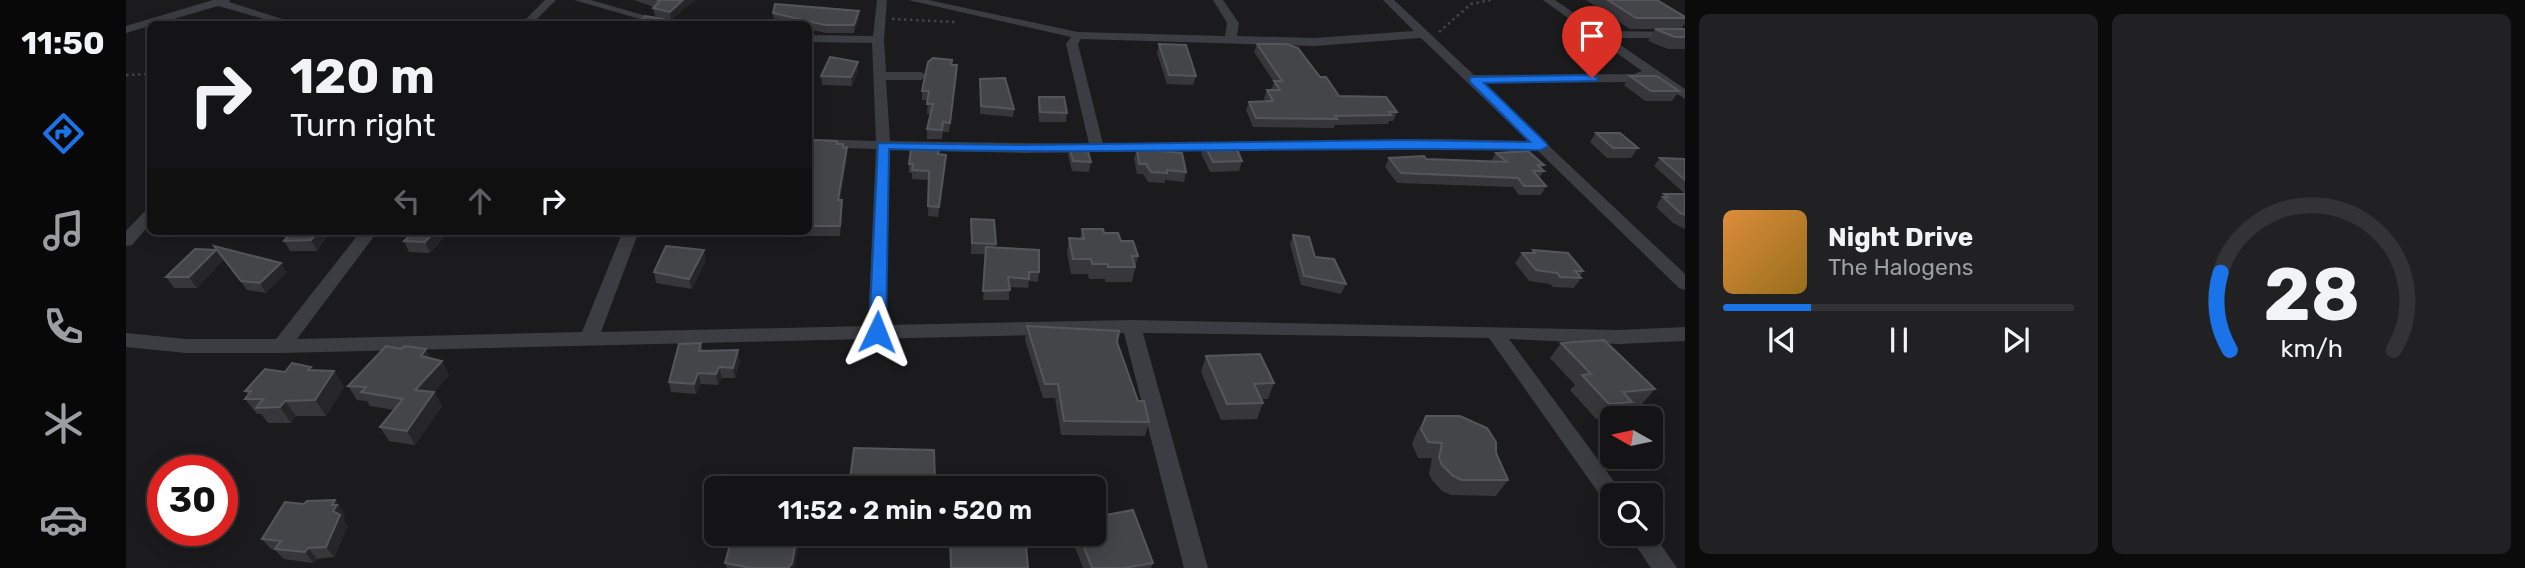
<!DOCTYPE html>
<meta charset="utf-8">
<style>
:root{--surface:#141416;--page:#212123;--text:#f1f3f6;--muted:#9d9ea1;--line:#333335;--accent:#1a73e8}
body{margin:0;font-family:Rubik,sans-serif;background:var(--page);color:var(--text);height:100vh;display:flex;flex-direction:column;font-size:26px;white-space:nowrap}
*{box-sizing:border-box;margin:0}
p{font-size:23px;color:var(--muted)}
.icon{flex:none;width:38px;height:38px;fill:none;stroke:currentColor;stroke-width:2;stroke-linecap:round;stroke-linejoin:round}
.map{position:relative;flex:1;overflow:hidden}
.drawer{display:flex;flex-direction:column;gap:14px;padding:14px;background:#0b0b0c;width:840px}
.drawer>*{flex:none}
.banner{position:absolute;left:21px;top:21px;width:665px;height:214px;border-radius:10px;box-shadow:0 4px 18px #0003,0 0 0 2px var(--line);background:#141416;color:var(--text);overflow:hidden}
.needle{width:46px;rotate:279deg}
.tools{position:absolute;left:1474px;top:406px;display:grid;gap:14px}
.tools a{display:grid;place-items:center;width:63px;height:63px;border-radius:10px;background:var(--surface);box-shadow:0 4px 18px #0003,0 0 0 2px var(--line);font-size:35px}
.speed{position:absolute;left:21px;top:455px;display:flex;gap:14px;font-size:35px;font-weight:700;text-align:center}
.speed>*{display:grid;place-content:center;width:91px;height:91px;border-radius:50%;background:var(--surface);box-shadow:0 4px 18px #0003,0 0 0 2px var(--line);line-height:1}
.speed .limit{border:10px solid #d22;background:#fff;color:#111}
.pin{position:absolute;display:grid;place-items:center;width:60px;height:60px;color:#fff;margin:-72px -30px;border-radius:50% 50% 50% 0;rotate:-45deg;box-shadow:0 0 7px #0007}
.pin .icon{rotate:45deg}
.me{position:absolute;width:77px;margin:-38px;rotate:2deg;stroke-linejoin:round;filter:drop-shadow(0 0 5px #0008)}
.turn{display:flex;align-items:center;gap:24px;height:147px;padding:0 28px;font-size:32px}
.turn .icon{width:91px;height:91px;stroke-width:2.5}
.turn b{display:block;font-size:49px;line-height:60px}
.lanes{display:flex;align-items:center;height:66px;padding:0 28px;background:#0003;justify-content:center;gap:35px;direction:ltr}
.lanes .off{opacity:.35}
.drawer .widget{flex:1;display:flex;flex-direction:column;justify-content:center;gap:10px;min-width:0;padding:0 24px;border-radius:10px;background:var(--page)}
.drawer .dial{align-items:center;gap:0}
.dial svg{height:182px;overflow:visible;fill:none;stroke:var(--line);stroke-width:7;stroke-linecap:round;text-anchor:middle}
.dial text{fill:var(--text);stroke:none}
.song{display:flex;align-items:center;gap:21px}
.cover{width:84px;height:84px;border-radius:10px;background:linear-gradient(135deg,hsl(30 70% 55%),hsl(40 70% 35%))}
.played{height:7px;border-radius:4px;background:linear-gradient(90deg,var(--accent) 25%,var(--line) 25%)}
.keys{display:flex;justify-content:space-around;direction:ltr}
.drawer .tiles{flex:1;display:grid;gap:14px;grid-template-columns:repeat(2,1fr)}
.trip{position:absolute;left:578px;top:476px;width:402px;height:70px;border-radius:10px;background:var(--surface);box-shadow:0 4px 18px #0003,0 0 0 2px var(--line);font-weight:600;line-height:70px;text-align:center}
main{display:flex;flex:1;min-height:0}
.menu{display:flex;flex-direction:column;width:126px;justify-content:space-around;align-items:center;background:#080809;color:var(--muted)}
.menu .icon{width:49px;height:49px}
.menu .active{color:var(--accent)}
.menu b{font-size:32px;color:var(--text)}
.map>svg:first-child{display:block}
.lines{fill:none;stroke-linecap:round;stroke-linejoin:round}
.path{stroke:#424449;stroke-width:2.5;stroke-dasharray:2.5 3.5;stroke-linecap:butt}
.street{fill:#3c3d42;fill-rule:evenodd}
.wall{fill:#37373b}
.shaded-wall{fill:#262629}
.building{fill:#444549;stroke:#54565b;stroke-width:2}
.route{fill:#1a73e8;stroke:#114b97;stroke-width:2}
</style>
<main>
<nav class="menu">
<b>11:50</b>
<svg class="icon active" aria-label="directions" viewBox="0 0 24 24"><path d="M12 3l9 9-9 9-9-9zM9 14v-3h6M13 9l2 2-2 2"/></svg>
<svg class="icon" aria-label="music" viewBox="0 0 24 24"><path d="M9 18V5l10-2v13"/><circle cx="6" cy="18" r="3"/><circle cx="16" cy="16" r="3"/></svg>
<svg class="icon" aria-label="phone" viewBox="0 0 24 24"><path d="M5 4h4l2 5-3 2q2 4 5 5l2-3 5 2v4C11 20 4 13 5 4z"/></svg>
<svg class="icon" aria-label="climate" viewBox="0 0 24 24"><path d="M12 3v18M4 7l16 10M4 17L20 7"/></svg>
<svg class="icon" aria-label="car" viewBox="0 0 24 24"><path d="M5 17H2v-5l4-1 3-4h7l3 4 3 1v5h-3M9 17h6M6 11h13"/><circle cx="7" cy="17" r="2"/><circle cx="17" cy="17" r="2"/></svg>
</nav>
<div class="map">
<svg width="1559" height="568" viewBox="0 0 1559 568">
<rect width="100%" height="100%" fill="#1b1b1d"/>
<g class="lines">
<!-- path -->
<g class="path">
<path d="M766,19L829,22"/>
<path d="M460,22L477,20"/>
<path d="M1313,32L1345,4L1365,0"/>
<path d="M0,75L24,74"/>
</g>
<!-- street -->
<g class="street">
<path d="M87,0H104L103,2L172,24H156L92,6L0,33V26Z"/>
<path d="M419,0H430L406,24H395Z"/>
<path d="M448,0H465L548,24H531Z"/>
<path d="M751,0H761L758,40L760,72H795L801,76L795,80H760L764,141L963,144L940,44L945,37L782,0H802L952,32L1099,36L1101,23L1087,0H1097L1113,23L1111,36L1188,38L1288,31L1257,0H1268L1348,75L1508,74L1516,71L1417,0H1429L1474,31L1559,32V38H1484L1559,89V99L1525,77L1508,82L1356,83L1559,274V290L1553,288L1411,150L1315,147L898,153L764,150L760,325L1006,320L1493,330L1559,327V341L1493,344L1383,339L1498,495H1486V504L1479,502L1363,338L1017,333L1082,568H1058L998,333L155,353H60L0,347V333L60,339H150L235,231H252L171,339L456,332L497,231H513L475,332L742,326L750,149L682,147V139L750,141L746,43L682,42V35L747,36ZM1295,38L1402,141L1315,139L977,144L952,44L955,39L1188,46Z"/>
<path d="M24,210V224L6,245L0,246V231L18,212Z"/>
<path d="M1524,529L1551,568H1525L1502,534H1524Z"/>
</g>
</g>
<!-- wall -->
<g class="wall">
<path d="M508,0H571L561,6L545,20L529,16L527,8L528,7Z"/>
<path d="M1456,0H1531L1559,17V23L1555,29H1559V49H1542L1522,41L1529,29H1504L1460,0Z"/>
<path d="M647,13L733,18L728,33H700L682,29V24H665L648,21Z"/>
<path d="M1033,44L1070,76L1067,85L1041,84L1031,53Z"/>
<path d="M1131,44L1194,77L1213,96L1271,112L1267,121H1263L1262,124L1209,125L1208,128L1127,127L1120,110L1123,102L1139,101L1138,98L1141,90H1145L1148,82L1128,52Z"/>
<path d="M732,62V71L726,86L696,85L695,76Z"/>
<path d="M826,65L831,74L823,132H817L816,139H801V129L804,114H801L802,100H796V91Z"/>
<path d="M1504,76L1553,91L1546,101H1519L1498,85Z"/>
<path d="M854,79L888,109L887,117L854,114Z"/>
<path d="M913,97L941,113L940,122H913L912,106Z"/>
<path d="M1470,133L1512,148L1505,158H1481L1464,142Z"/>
<path d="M711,144L717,147L721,157L714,200L716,210L714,236H680L679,231H682V172Z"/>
<path d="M1078,144L1116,161L1113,171L1084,172L1075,153Z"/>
<path d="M943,145L965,162L963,172L946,171L942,155Z"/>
<path d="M1011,149L1060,172L1058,182L1039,180V183L1022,182L1017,174H1011L1008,158Z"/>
<path d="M1370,153L1418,165L1415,169L1418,171L1413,178L1420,186L1415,195H1393L1387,187L1271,183L1259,167L1263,158L1365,161Z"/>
<path d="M813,154L820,155L812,217L802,216L803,180L786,179V173H783V164Z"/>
<path d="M1534,158L1559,159V229L1547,223L1530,207L1532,205L1531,204L1538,194H1559L1528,166Z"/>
<path d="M845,219L870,244L869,247L913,272L912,282L903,281L902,288L883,287V300H857L860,254H845Z"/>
<path d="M956,229L978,233L995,241L1012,256L1006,282H979V279H963L962,274H945L941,253L943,238L954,239Z"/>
<path d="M205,231L191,251H164L158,241Z"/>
<path d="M284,231H321L322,232L304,253L283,252L278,241L281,238L280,236Z"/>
<path d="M1167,235L1189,257L1220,284L1215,294L1175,285L1164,244Z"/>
<path d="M88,246L161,272L140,293L121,290Z"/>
<path d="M90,250L97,260L71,288H48L40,277Z"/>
<path d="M1407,250L1457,271L1454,276L1455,278L1448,288L1427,287L1424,284L1403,281L1389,263L1396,253H1405Z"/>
<path d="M580,260L566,289L530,283L528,272Z"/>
<path d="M901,326L991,342L1012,401L1023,422L1019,436L935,435L929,398H917L899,340Z"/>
<path d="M575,343L576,351L614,361L609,378H596L592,385L575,384L570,394L545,392L543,382Z"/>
<path d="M1435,343L1529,389L1515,405L1503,406L1493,417L1470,419L1444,390L1449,385L1424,358Z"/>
<path d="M1080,356L1148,383L1142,399H1135L1137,403L1131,419L1095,420L1075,372Z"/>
<path d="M306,359L323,375L308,392L316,406L289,445L263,441L254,427L268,410L244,406L241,401L231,400L222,386Z"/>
<path d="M187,370L208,371L218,387L200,416H170L165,423H142L135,414H131L119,399L122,395L119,391L159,372Z"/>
<path d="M1300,416L1370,453L1382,480L1370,496L1325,495L1316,491L1306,480L1303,474L1306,458H1292L1286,444L1291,432Z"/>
<path d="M808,450V488L745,485L743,488H725L724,479Z"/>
<path d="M209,500L219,515L217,519L222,526L208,557L191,559L187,563L158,559L149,550L145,549L136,539L178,504Z"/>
<path d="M824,534H899L902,568H824Z"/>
<path d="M944,534H968L1027,563L1025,568H957Z"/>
<path d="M654,536L672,547L668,568H601L599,563Z"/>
</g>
<!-- shaded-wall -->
<g class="shaded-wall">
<path d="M557,0H571L561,6L545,20L544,12Z"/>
<path d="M733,11V18L728,33V25Z"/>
<path d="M732,62V71L726,86L725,77Z"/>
<path d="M831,65V74L823,132L824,123Z"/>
<path d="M721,147V157L713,210L712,200Z"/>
<path d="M716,200V210L714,236V226Z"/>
<path d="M192,231H205L191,251L185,240Z"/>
<path d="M309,231H321L322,232L304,253L299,242Z"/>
<path d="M90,250L97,260L71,288L63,277Z"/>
<path d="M578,250L580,260L566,289L563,279Z"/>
<path d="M155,263L161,272L140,293L134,283Z"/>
<path d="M300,349L308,363L295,356Z"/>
<path d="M612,350L614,361L609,378L607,368Z"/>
<path d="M316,361L323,375L297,404L289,390Z"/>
<path d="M593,367L596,378L592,385L590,374Z"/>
<path d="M208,371L218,387L200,416L189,400Z"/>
<path d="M572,373L575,384L570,394L568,384Z"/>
<path d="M308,392L316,406L289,445L281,431Z"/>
<path d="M159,401L170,416L165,423L154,407Z"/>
<path d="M744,475L745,485L743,488H741V481Z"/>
<path d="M209,500L219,515L217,519L222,526L208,557L200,547L207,511L206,505Z"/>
<path d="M671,537L672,547L668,568H662Z"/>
<path d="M182,548L191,559L187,563L179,552Z"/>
</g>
<!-- building -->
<g class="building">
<path d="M531,0H557L544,12L527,8L534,1Z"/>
<path d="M1482,0H1531L1559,17V18H1510Z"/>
<path d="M649,4L733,11L728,25H699L647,13Z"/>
<path d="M519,16L537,19L532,24H500L502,22L512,23Z"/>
<path d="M437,20H464L461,24H433Z"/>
<path d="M1529,29H1559V37H1549Z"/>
<path d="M1033,44L1060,45L1070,76L1043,75Z"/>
<path d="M1131,44H1160L1172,48L1194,77H1200L1213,96L1260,97L1271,112H1263L1265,115L1209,116L1211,119L1130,118L1123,102L1147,101L1141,90H1154L1148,81H1156Z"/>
<path d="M704,57L732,62L725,77L695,76Z"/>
<path d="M807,58L826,60L825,65H831L824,123L817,122L816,130L801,129L807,104H801L803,91H796L802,62Z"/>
<path d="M1504,76H1531L1553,91H1525Z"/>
<path d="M879,78L888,109L855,106L854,79Z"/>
<path d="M913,97H938L941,113L914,112Z"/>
<path d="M1470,133H1494L1512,148H1487Z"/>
<path d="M688,140L711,141V144H717V148L721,147L712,200H716L714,226H682L684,188H682V172Z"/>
<path d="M797,144L814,145L812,154L820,155L813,207L802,206L803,171L786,170L787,164H783L785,149Z"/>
<path d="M1078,144L1109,145L1116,161L1087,162Z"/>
<path d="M943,145H960L965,162L947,161Z"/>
<path d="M1011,149L1056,153L1060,172L1041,170V173L1025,172L1020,164H1013Z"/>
<path d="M1402,151L1418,165H1411L1418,171H1407L1420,186H1398L1392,178L1275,173L1263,158L1298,156L1300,159L1381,162L1370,153Z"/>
<path d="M1534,158L1559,159V180Z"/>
<path d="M1538,194H1559V215L1554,213L1537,197H1542Z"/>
<path d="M845,219L868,220L870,244L846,243Z"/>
<path d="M956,229H977L978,233H992L995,241H1007L1012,256H1006L1009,267H982V264H966L965,259H947L943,238L958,239Z"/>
<path d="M166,231H192L185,240L158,241Z"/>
<path d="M284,231H309L299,242L278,241L283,236H280Z"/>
<path d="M1167,235L1183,237L1189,257L1208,259L1220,284L1178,276Z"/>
<path d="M88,246L155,263L134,283L115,281Z"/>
<path d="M540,246L578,250L563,279L528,272Z"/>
<path d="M860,247L913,250V272H903V279L882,277L884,290L857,291Z"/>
<path d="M69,249L90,250L63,277H40Z"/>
<path d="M1407,250L1442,253L1457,271H1449L1455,278L1434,277L1431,273L1410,270L1396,253H1409Z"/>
<path d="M901,326L993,331L991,342L1012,401H1018L1023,422L938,421L932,384H919Z"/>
<path d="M1478,340L1529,389L1497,392L1506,402L1483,404L1456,375L1465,374L1435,343Z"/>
<path d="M575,343L573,351L612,350L607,368L593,367L590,374L572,373L568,384L543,382L553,344Z"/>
<path d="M260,346L275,349L279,346L300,349L295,356L316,361L289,390L308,392L281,431L254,427L277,399L235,392L240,387L222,386Z"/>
<path d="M1134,354L1148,383L1128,384L1137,403L1101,404L1080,356Z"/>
<path d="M166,363L185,367L182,370L208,371L189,400L159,401L154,407L130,408L137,399H119L125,391H119L139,369L159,372Z"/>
<path d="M1300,416H1334L1361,428L1370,442V453L1382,480H1336L1327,476L1316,465L1313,458L1316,443L1302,442L1295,429Z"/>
<path d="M728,448L808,450L809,483H791V478L744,475L741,481L724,479Z"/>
<path d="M209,500L206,505H211L207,511L214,515L200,547L182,548L179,552L149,549L155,541L136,539L159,502L178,504L181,501Z"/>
<path d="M1007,510L1027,563L998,568H966L953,534H968V517Z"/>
<path d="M607,534H653V536L671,537L666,563L662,568H626L599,563Z"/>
<path d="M824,534H899L902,568H825Z"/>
</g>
<!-- route -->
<path class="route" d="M1466,75L1472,78L1471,81L1358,83L1420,143L1422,146L1415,150C1198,146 981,155 763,149L760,332L751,338L743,332L752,143L898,145L1277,140L1404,142L1344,82V77Z"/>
</svg>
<div class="tools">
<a><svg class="needle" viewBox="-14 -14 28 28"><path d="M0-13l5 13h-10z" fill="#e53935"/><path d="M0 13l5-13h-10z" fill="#9d9ea1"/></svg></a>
<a><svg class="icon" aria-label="search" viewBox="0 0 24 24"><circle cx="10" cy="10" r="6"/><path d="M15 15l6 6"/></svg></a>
</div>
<div class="speed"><div class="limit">30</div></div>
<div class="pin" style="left:1466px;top:78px;background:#d93025"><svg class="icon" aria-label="arrive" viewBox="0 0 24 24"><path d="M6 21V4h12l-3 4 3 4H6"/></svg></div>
<svg class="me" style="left:751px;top:332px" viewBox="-20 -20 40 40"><path d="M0-17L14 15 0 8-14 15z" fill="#1a73e8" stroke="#fff" stroke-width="4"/></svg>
<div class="trip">11:52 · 2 min · 520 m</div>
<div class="banner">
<div class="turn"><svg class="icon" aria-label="right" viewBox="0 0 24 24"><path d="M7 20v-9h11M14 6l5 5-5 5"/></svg><div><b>120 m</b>Turn right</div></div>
<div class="lanes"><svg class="icon off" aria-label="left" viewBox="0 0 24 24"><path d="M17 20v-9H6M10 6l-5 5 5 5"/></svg><svg class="icon off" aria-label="ahead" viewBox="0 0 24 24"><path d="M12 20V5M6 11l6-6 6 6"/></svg><svg class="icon" aria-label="right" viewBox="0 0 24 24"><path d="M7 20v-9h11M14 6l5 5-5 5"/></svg></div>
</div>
</div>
<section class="drawer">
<div class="tiles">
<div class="widget">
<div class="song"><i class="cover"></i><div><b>Night Drive</b><p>The Halogens</p></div></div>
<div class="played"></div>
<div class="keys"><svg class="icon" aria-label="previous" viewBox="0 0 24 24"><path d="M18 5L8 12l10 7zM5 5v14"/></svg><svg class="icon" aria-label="pause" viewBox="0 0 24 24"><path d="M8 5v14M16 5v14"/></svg><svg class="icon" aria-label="next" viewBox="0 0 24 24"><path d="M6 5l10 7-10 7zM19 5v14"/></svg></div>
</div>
<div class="widget dial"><svg viewBox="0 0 100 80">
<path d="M14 69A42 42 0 1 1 86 69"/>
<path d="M14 69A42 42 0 0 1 10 35" stroke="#1a73e8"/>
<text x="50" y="56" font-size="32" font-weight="700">28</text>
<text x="50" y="72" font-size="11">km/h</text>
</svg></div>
</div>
</section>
</main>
